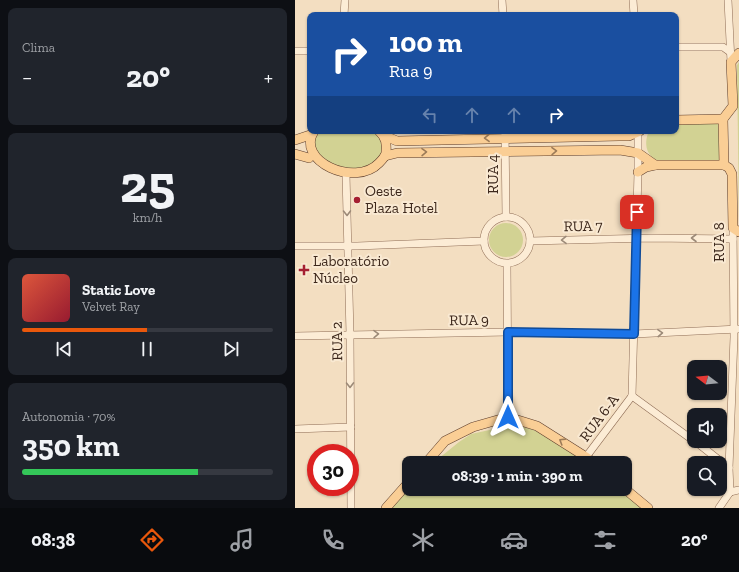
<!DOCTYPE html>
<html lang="pt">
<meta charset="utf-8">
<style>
:root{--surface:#171b24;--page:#20242c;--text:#f1f3f6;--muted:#9ea1a6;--line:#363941;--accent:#ea580c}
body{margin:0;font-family:"Zilla Slab",serif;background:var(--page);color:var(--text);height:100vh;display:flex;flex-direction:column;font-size:15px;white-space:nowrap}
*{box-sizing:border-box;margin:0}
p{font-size:13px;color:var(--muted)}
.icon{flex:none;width:22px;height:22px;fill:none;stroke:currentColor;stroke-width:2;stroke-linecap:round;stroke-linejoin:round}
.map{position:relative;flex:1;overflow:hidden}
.details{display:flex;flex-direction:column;gap:8px;padding:8px;background:#0d0f14;width:295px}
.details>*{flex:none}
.banner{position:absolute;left:12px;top:12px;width:372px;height:122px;border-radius:8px;box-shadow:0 1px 3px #0004;background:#1a4fa0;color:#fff;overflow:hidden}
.needle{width:26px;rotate:286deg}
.buttons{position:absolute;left:392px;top:360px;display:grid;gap:8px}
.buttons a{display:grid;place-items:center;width:40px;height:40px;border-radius:8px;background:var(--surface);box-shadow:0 1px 3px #0004;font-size:20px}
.speed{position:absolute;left:12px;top:444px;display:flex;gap:8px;font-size:20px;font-weight:700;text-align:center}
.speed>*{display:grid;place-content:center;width:52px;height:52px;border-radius:50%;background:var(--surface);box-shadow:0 1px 3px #0004;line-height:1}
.speed .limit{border:6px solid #d22;background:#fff;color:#111}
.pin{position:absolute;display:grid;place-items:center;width:34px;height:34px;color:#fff;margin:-17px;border-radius:8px;box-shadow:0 2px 6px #0006}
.me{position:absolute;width:44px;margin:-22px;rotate:0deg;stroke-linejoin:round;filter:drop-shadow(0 0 3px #0008)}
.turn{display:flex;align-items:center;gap:14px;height:84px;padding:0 16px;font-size:18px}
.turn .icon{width:52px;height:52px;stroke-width:2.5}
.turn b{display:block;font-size:28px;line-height:34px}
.lanes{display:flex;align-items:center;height:38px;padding:0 16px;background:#0003;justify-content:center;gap:20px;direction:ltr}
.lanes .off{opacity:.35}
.big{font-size:30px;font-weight:800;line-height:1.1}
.details .widget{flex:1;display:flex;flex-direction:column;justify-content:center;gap:6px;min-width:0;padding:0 14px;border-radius:8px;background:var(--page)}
.details .dial{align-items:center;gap:0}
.dial b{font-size:52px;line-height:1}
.song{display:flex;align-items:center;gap:12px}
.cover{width:48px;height:48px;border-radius:6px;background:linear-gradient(135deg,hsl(10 70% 55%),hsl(350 70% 35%))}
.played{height:4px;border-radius:2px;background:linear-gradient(90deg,var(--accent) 50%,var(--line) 50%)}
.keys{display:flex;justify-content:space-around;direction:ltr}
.heat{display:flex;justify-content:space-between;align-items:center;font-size:22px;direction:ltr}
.charge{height:6px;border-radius:3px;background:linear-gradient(90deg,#34c759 70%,var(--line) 0)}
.trip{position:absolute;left:107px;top:456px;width:230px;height:40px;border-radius:8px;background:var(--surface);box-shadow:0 1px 3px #0004;font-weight:800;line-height:40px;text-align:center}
.tabs{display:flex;height:64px;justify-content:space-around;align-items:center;background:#090b0e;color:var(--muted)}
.tabs .icon{width:28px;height:28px}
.tabs .active{color:var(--accent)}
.tabs b{font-size:18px;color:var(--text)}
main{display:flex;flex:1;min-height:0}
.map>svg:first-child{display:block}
.green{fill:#d2d293}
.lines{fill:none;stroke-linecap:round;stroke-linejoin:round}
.minor-casing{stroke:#8f6d56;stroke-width:8}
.major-casing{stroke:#5c3c2b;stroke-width:10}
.minor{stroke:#fcecd5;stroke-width:7}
.major{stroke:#face95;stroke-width:9}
.oneway{stroke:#9c7b58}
.oneway2{stroke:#9c8a78}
.route-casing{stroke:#114b97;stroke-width:10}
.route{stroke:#1a73e8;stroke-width:7}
.poi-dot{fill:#a51f31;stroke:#f9e9d2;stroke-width:1.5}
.labels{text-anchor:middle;stroke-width:4;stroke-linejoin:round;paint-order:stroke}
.street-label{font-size:15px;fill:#3d281c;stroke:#f9e9d2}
.poi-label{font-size:15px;fill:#3d281c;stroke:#f9e9d2;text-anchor:start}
</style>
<main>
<section class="details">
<div class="widget"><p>Clima</p>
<div class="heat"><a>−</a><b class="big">20°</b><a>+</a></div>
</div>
<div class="widget dial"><b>25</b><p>km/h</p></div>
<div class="widget">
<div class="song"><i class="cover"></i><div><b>Static Love</b><p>Velvet Ray</p></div></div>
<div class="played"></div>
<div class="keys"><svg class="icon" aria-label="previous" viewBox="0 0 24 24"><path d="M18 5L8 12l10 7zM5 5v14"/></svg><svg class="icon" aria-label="pause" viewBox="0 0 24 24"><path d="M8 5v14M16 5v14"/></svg><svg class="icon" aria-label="next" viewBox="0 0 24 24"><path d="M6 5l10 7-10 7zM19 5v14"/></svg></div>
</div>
<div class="widget"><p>Autonomia · 70%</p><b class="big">350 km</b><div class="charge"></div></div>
</section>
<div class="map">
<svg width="444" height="508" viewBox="0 0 444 508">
<rect width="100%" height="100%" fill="#f3dec1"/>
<!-- green -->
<g class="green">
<path d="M444,62V220L442,65Z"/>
<path d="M425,123L426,162L363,161C350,155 349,142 354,131H381V124Z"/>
<path d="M24,131H77C102,149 80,170 57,170C47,170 33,164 23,161L17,136Z"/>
<circle cx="211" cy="240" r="17"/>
<path d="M213,426C218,426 223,426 228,427C247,430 277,451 292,463H138L164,442L176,434Z"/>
<path d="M114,489H323L346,508H96Z"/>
</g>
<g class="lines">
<defs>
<g id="minor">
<path d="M207,0L208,15"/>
<path d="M338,0L339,15"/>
<path d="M433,0L436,62"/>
<path d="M49,15L50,0"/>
<path d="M381,47H428L435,52"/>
<path d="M0,51H15"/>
<path d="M210,131L211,217"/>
<path d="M51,174L55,334L56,508"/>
<circle cx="212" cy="240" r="23"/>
<path d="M235,241L356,238L438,239"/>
<path d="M0,246H62L189,241"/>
<path d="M212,264L213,417"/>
<path d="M0,336L213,332L339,334L444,329"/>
<path d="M337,396L343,172V131"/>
<path d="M337,396L399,441"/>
<path d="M0,429L56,427"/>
<path d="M400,441L434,468"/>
<path d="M291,457L337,396"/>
<path d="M435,492L434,468L439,337L438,228"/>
<path d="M435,492L444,490"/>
<path d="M424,508L435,492"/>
</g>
<g id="major">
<path d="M381,120L428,119"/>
<path d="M19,131C0,161 60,188 84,163C87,160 90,157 91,153C92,144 91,137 84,131"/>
<path d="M90,136L102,141L324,136H334L345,131"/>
<path d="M0,140L15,135"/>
<path d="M0,154L14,158"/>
<path d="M90,156L102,153L325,150L343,153L360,165H429L434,168L437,174L438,228L444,232"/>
<path d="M429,165L428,119L438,106L436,62L444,53"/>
<path d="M343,172L351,167L360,165"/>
<path d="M131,463L150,441L178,427L213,417L242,426L291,457L299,463"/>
<path d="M330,489L353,508"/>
<path d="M91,508L114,482"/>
</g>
</defs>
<!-- minor casing -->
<use href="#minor" class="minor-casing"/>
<!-- major casing -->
<use href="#major" class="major-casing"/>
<!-- minor -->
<use href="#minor" class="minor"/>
<!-- major -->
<use href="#major" class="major"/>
</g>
<!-- one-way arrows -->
<defs><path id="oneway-chevron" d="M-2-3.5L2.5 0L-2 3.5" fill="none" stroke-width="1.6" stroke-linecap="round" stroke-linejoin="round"/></defs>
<g class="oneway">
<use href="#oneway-chevron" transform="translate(192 138) rotate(179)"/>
<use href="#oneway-chevron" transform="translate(259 151) rotate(-1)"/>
<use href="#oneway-chevron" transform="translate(129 152) rotate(-1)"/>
<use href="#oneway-chevron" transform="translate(267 441) rotate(-148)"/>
</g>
<g class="oneway2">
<use href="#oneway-chevron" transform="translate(52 213) rotate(89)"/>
<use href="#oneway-chevron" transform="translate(399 238) rotate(-180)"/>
<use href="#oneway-chevron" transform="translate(269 240) rotate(179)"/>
<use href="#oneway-chevron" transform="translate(365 333) rotate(-3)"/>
<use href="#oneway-chevron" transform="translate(81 334) rotate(-1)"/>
<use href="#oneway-chevron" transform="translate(55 385) rotate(89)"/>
</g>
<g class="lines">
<defs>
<path id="route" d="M213,417V332L339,334L342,212"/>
</defs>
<!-- route casing -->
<use href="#route" class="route-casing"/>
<!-- route -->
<use href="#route" class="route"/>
</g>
<!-- markers -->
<g class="poi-dot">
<circle cx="62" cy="200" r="4"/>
<path d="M7 264h4v4h4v4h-4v4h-4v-4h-4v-4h4z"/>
</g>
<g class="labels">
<!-- street labels -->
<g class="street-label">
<text transform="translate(198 174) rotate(-90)" y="5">RUA 4</text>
<text transform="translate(288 226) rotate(-1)" y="5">RUA 7</text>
<text transform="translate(424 242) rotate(-90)" y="5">RUA 8</text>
<text transform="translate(174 320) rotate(-1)" y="5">RUA 9</text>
<text transform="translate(42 341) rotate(-91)" y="5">RUA 2</text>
<text transform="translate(304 418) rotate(-53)" y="5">RUA 6-A</text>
</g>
<!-- poi labels -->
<g class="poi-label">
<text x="70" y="196">Oeste<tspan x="70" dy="17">Plaza Hotel</tspan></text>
<text x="18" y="266">Laboratório<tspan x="18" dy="17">Núcleo</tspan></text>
</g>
</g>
</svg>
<div class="buttons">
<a><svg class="needle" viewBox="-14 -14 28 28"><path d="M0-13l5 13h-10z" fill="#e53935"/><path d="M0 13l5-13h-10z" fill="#9ea1a6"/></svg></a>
<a><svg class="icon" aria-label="sound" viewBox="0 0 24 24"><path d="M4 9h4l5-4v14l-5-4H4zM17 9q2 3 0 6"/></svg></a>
<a><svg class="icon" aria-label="search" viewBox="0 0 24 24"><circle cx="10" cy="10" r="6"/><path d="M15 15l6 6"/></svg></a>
</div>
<div class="speed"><div class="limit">30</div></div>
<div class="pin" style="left:342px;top:212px;background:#d93025"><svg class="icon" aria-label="arrive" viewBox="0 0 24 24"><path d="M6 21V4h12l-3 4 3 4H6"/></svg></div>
<svg class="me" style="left:213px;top:417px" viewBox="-20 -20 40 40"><path d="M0-17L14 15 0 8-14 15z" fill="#1a73e8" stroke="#fff" stroke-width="4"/></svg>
<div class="trip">08:39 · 1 min · 390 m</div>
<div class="banner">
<div class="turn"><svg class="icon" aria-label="right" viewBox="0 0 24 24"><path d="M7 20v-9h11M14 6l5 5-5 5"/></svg><div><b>100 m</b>Rua 9</div></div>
<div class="lanes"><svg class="icon off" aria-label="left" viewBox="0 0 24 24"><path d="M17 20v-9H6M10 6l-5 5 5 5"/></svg><svg class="icon off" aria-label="ahead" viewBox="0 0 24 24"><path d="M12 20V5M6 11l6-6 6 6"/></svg><svg class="icon off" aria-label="ahead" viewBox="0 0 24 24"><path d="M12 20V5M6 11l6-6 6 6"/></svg><svg class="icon" aria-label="right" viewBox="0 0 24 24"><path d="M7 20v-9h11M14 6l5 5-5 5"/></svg></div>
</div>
</div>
</main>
<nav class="tabs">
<b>08:38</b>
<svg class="icon active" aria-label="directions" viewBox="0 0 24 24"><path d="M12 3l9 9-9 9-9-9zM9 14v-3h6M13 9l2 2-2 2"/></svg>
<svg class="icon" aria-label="music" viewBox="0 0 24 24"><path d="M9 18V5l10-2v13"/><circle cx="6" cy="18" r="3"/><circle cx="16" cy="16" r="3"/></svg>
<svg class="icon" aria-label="phone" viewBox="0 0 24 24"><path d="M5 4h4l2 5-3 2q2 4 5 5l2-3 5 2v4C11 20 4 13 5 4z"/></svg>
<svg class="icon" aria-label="climate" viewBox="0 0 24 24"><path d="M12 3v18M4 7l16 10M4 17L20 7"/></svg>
<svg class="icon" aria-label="car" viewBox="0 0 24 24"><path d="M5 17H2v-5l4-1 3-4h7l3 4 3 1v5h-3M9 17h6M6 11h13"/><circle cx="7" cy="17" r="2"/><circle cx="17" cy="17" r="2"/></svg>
<svg class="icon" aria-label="filters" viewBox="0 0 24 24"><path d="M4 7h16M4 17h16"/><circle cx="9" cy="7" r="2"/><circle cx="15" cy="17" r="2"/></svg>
<b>20°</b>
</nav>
